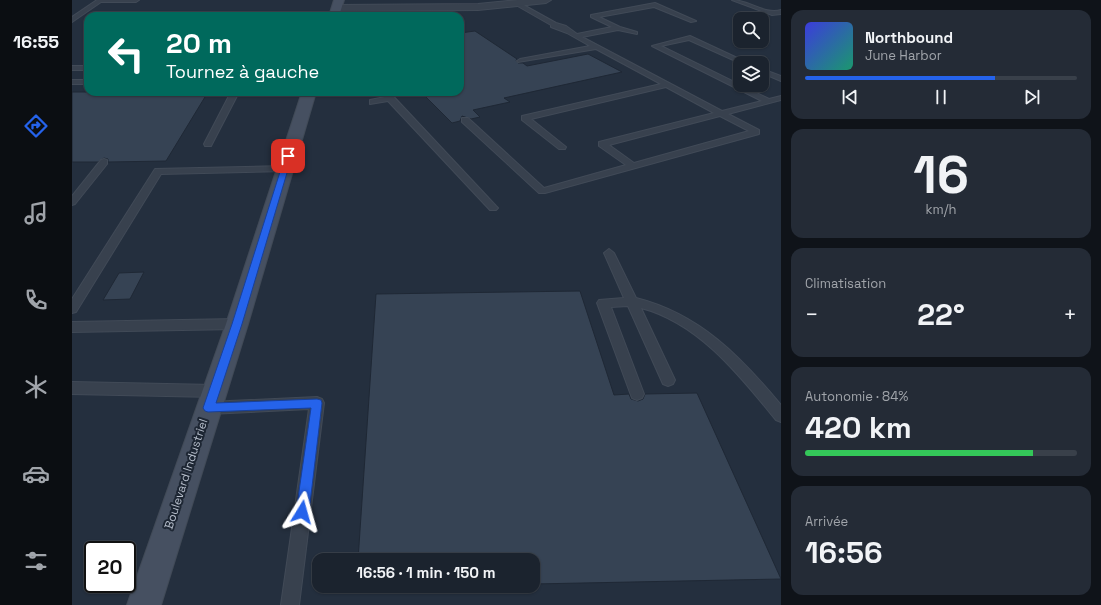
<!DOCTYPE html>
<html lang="fr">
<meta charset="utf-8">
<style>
:root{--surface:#1b232e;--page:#242b36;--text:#f1f3f6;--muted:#a0a4aa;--line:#39404a;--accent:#2563eb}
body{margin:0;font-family:"Space Grotesk",sans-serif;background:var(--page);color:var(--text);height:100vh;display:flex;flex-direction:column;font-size:15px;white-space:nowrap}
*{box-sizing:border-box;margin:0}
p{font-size:13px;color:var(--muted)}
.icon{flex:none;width:22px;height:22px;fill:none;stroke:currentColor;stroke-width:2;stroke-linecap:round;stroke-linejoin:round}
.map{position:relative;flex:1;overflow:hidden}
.sheet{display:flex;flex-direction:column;gap:10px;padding:10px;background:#0f1319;width:320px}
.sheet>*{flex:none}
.hud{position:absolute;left:12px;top:12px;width:380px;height:84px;border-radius:12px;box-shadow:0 1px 3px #0004,0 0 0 1px var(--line);background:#00695c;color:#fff;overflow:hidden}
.controls{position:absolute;left:661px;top:12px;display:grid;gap:8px}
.controls a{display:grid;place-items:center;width:36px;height:36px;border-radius:8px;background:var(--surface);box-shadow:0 1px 3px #0004,0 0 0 1px var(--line);font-size:20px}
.speed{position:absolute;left:12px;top:541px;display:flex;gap:8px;font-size:20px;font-weight:700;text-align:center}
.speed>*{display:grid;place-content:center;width:52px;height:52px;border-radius:50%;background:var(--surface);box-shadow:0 1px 3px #0004,0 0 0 1px var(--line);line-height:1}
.speed .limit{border:2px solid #111;border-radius:6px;background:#fff;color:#111}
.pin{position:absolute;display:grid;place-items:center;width:34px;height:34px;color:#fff;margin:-17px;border-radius:8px;box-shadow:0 2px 6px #0006}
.me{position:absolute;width:44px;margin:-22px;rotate:8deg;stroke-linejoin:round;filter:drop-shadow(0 0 3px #0008)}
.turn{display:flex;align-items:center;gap:14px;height:84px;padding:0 16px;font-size:18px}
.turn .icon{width:52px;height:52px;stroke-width:2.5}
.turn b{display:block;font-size:28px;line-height:34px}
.big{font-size:30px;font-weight:700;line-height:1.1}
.sheet .card{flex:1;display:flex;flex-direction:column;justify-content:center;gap:6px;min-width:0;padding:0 14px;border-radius:12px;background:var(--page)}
.sheet .dial{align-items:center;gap:0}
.dial b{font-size:52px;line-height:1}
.song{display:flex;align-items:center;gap:12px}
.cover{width:48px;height:48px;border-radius:6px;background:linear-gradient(135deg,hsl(240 70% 55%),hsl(160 70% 35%))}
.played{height:4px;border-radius:2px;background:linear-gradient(90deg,var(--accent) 70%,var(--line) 70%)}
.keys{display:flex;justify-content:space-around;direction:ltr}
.heat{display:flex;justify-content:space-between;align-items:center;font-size:22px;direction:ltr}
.charge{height:6px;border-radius:3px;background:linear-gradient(90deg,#34c759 84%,var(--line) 0)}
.trip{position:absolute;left:240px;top:553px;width:228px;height:40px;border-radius:12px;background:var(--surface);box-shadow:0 1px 3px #0004,0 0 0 1px var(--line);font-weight:700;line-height:40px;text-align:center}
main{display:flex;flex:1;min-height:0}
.menu{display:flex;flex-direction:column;width:72px;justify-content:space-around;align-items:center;background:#0b0e12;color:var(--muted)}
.menu .icon{width:28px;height:28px}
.menu .on{color:var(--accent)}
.menu b{font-size:18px;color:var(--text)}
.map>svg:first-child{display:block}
.building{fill:#364354;stroke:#1f2835}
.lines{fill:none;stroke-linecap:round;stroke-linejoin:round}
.lane-casing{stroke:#414a57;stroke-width:2}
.street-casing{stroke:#414a57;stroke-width:2}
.secondary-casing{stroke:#414a57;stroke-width:2}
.lane{fill:#38414e;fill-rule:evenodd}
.street{fill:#38414e;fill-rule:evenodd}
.secondary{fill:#465061;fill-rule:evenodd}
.route{fill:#2563eb;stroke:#184099}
.labels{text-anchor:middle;stroke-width:4;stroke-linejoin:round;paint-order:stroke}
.street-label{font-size:12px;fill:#b4bcc9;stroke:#1d2633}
</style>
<main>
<nav class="menu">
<b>16:55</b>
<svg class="icon on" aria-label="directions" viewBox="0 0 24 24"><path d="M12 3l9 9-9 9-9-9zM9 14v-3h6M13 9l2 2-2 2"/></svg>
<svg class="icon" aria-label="music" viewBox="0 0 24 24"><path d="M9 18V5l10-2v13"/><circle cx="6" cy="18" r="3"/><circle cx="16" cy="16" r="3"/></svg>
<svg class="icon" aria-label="phone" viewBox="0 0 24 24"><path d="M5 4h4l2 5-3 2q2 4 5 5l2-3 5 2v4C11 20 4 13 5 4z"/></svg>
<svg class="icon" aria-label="climate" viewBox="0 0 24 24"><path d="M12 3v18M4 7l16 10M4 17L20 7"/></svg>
<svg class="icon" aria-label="car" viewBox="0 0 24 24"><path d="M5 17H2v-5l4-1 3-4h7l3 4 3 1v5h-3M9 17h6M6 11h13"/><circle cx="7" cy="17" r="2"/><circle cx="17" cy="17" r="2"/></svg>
<svg class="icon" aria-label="filters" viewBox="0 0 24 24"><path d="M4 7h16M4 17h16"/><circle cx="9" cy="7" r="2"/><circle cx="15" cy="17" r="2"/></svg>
</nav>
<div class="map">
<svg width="709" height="605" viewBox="0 0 709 605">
<rect width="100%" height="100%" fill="#242f3e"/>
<!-- building -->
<g class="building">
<path d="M403,31L445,59L444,61L446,63H451L455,66L516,54L550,72L432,98L438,102L401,110L408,117L399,119L390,116L388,121L380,123L353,96L373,92H388V33Z"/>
<path d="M0,92H136L94,161L36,162V159L32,158L26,162H0Z"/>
<path d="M72,272L58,299L31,300L47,273Z"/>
<path d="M508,291L542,395L557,394L559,399L566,401L571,399L573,394L625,393L709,579L461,584V560H286L304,294Z"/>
</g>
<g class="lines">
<defs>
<g id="lane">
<path d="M25,0H67L64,2H29L0,22V17Z"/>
<path d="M660,0C677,0 693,15 709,10V14L700,15Z"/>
<path d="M446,2L484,23L494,26L505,34L540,27L519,17V15L583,3L624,21L619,22L582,7L527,17L548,27L565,32V34L546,30L510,37L650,111L690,101L580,46L618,36L676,63H668L617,40L589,46L697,99L709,96V100L656,114L687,130V134L473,193H467L390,122V118H396L472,188L554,165L527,146V142L642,113L594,87L459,119L494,147L493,149H487L450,120V116L589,84L524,49L446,62L445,61L448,59L518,46L495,33L479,27V25L444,5ZM648,116L677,131L562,163L537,145Z"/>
<rect x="0" y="66" width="16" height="4"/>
<path d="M690,69L709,76V81L690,73Z"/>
<rect x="0" y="80" width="16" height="4"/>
<path d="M159,92H167L140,144L139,146H133L132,144Z"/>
<path d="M308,92H316L321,96L424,206L426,208L424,210H418L316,101L298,104V100L313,97Z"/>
<path d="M32,159L35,160V164L3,204L0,205V196L29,160Z"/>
<path d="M212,166L215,167V171L89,174L4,312L0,313V299L83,169Z"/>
<path d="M537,249L542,253L564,298C628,314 669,357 709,405V422L704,420C668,376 627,323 569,308L603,380L601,384L596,386L591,384L556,306L539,307L572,394L570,398L565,400L560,398L525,303L527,300L552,298L532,253Z"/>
<path d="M165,319L169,321L171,324L169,327L165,329L0,332V322Z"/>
<path d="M0,382L142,385L147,387L149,391L147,395L142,397L0,394Z"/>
<path d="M245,397L250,399L252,403L227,605H209L237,409L137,414L132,412L130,408L132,404L137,402Z"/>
</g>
<path id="street" d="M446,0H479L474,3L406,10L265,11L260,8L265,5L406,4Z"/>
<g id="secondary">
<path d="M262,0H272L267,16H257Z"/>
<path d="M230,92H244L176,324L89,605H55L154,324Z"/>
</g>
</defs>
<!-- lane casing -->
<use href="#lane" class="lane-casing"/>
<!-- street casing -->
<use href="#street" class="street-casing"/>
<!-- secondary casing -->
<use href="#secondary" class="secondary-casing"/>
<!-- lane -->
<use href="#lane" class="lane"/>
<!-- street -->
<use href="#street" class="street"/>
<!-- secondary -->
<use href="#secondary" class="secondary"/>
</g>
<!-- route -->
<path class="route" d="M216,154L220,156L170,324L144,403L245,399L249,400L250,403L237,512L235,516L230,518L226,516L224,512L239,408L136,412L133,411L131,408L160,324L213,156Z"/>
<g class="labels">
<!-- street labels -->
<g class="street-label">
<text transform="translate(114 474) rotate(-72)" y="4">Boulevard Industriel</text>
</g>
</g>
</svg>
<div class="controls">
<a><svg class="icon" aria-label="search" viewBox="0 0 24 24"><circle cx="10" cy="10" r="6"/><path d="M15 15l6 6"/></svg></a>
<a><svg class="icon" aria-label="layers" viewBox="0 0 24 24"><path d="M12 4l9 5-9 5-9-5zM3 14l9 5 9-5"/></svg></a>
</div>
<div class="speed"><div class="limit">20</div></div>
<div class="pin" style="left:216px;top:156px;background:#d93025"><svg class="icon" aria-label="arrive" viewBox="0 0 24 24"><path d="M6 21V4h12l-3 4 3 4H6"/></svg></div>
<svg class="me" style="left:230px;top:512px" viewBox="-20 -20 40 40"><path d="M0-17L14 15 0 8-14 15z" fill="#2563eb" stroke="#fff" stroke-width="4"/></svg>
<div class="trip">16:56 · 1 min · 150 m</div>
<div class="hud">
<div class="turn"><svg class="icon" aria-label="left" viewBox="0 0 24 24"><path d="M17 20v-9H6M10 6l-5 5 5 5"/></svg><div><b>20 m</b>Tournez à gauche</div></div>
</div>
</div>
<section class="sheet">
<div class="card">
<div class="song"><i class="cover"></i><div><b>Northbound</b><p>June Harbor</p></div></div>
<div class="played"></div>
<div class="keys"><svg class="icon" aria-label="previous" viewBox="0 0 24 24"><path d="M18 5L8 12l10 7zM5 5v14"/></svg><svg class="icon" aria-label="pause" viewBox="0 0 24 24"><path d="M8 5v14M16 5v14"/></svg><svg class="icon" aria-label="next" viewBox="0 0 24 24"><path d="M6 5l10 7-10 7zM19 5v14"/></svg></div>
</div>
<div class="card dial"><b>16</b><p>km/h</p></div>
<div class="card"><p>Climatisation</p>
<div class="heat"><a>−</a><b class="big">22°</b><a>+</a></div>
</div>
<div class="card"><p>Autonomie · 84%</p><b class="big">420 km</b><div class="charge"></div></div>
<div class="card"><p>Arrivée</p><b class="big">16:56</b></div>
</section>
</main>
